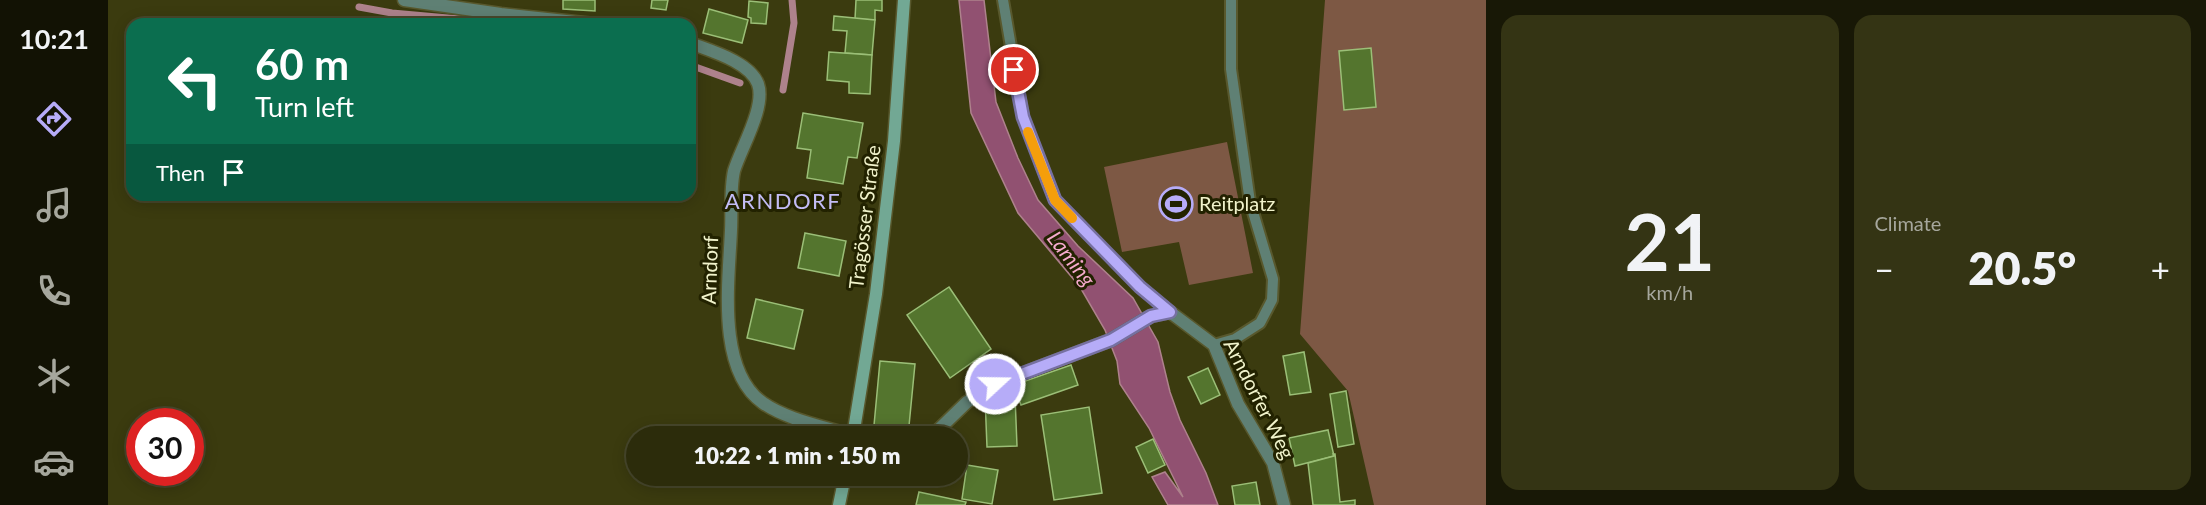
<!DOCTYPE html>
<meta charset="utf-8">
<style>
:root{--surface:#2c2c0b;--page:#343414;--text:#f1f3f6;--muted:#a6a79d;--line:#48482c;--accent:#b6acf8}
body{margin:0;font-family:Lato,sans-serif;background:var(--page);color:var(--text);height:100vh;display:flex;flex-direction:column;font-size:22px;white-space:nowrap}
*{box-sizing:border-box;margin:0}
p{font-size:20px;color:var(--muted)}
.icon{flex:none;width:33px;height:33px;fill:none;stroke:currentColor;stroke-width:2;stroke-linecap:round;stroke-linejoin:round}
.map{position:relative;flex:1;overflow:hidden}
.drawer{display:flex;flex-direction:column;gap:15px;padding:15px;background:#181806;width:720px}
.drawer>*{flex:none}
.guide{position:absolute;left:18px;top:18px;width:570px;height:183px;border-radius:18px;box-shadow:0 3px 15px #0003,0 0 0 2px var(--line);background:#0b6e4f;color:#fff;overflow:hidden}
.speed{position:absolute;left:18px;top:408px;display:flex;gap:12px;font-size:30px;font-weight:700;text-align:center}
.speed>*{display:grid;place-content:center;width:78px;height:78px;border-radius:50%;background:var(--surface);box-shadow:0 3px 15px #0003,0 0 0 2px var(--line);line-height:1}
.speed .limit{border:9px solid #d22;background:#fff;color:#111}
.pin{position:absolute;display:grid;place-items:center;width:51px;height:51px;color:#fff;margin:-26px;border:3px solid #fff;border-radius:50%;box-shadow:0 2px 6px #0007}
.me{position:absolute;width:66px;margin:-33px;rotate:69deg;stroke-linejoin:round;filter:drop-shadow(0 0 4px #0008)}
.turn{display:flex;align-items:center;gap:21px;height:126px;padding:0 30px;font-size:27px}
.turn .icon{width:78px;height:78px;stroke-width:2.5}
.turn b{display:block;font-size:42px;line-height:51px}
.then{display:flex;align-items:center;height:57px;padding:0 30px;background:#0003;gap:12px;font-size:22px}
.big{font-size:45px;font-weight:800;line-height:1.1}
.drawer .widget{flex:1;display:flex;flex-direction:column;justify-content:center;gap:9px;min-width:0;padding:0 21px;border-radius:18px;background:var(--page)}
.drawer .dial{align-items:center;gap:0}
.dial b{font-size:78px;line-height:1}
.heat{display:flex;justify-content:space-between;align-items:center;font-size:33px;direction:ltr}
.drawer .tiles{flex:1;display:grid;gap:15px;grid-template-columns:repeat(2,1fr)}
.trip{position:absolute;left:518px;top:426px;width:342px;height:60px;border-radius:30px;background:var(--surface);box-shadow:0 3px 15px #0003,0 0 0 2px var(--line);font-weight:800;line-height:60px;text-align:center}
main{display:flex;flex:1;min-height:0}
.dock{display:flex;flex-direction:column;width:108px;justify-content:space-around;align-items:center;background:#121204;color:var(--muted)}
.dock .icon{width:42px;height:42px}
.dock .active{color:var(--accent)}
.dock b{font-size:27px;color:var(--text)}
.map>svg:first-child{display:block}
.green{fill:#7d5844}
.water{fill:#915171;stroke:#ae828c;stroke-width:1.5}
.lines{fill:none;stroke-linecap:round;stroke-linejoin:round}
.stream{stroke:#ae828c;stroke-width:7}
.building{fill:#54752e;stroke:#9bbf77;stroke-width:1.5}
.service-casing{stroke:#58582d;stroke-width:14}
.minor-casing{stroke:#58582d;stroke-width:15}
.secondary-casing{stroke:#58582d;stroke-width:15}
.service{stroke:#5f8074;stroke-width:10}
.minor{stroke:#5f8074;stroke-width:12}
.secondary{stroke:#72a894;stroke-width:12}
.route-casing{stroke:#7670a1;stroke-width:15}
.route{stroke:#b6acf8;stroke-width:10}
.slow{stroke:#f59e0b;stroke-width:10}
.labels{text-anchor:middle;stroke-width:6;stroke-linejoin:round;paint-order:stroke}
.poi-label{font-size:20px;fill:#f1f3cb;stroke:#220;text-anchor:start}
.street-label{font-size:20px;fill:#f1f3cb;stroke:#220}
.water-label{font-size:21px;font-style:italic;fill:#f6aacd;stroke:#220}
.quarter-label{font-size:22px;letter-spacing:1.5px;fill:#c3bcf5;stroke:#220}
</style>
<main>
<nav class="dock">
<b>10:21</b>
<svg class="icon active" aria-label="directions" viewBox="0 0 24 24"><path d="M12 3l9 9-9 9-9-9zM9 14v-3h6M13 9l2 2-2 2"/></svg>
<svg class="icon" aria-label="music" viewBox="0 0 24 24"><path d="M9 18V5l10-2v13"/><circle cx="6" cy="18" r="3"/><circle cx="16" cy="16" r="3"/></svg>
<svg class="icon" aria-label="phone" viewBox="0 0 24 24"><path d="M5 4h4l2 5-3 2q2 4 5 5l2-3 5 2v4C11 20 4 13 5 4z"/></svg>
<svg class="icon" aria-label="climate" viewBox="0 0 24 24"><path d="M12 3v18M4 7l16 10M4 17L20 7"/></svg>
<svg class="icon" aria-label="car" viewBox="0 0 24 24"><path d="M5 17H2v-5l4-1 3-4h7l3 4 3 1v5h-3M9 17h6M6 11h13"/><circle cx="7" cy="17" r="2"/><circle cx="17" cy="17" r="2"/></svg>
</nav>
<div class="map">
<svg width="1378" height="505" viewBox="0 0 1378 505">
<rect width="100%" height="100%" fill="#3b3b0f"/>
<!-- green -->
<g class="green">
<path d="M1217,0H1378V505H1266L1240,391L1192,334Z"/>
<path d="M1119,142L1145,273L1081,285L1071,242L1014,252L996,167Z"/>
</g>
<!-- water -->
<path class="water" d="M851,0H876L888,102L910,158L930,200L970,246L1025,298L1050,342L1062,392L1072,420L1098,473L1110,505H1060L1044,477L1057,472L1075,497L1041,428L1012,384L1009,361L997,330L972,287L910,213L863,113Z"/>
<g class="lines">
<!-- stream -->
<g class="stream">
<path d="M251,7L284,13L408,24"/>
<path d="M582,65L632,83"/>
<path d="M675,90L686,23L684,0"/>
</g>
</g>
<!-- building -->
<g class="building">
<path d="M455,0H487V11L455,9Z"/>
<path d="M544,0H560L558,10L543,8Z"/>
<path d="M748,0H774V11L767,10V20L747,19Z"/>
<path d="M641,1L660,3L658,24L643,23V18L640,17Z"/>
<path d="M601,9L640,20L634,43L595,33Z"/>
<path d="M726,16L767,20L764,55L737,53L739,31L725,30Z"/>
<path d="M1263,48L1268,107L1236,110L1231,51Z"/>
<path d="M721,52L764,55L762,94L741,93V82L719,80Z"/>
<path d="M695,113L755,123L749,158L740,157L735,184L699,178L703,150L689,148Z"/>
<path d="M697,233L738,241L731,276L690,268Z"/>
<path d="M841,287L883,349L842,378L799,315Z"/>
<path d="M648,299L695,310L686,349L639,338Z"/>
<path d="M1196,352L1203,392L1182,395L1175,356Z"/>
<path d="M772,361L807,364L800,436H765Z"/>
<path d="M963,365L970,385L913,405L906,385Z"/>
<path d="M1100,368L1112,395L1093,404L1080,377Z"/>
<path d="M1238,391L1246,444L1230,447L1222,394Z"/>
<path d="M907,396L909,446L879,447L877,397Z"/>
<path d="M981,407L994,493L946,500L933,415Z"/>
<path d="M1220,430L1226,456L1187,466L1181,438Z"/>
<path d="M1045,439L1057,465L1040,473L1028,447Z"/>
<path d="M1225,454H1227L1232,502L1247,500V505H1205L1200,463L1226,456Z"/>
<path d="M859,465L890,470L884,504L854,499Z"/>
<path d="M1148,482L1152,505H1127L1124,486Z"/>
<path d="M811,492L858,502L857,505H808Z"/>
</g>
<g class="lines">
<defs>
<g id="service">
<path d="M895,0L915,117L947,200L1032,287L1062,312"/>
<path d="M1106,345L1127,339L1152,323L1164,300L1165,279L1142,202L1123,69V0"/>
</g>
<g id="minor">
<path d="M296,0L393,14L486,24"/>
<path d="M582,43C603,51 642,62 650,84C658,107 633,148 626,171C622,189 624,212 623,230C621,280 608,370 655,403C679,420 718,427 745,436"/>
<path d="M824,436L859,402L887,384L1003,340L1043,316L1062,312L1106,345L1130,404L1165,463L1176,505"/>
</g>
<g id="secondary">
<path d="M745,436L768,294L786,141L796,0"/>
<path d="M731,505L737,476"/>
</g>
</defs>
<!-- service casing -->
<use href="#service" class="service-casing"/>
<!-- minor casing -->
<use href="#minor" class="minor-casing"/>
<!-- secondary casing -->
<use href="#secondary" class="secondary-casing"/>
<!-- service -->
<use href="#service" class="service"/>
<!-- minor -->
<use href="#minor" class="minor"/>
<!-- secondary -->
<use href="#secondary" class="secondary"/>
</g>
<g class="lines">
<defs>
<path id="route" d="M887,384L1003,340L1043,316L1062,312L1032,287L947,200L915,117L906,70"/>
</defs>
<!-- route casing -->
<use href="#route" class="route-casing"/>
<!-- route -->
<use href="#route" class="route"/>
<!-- slow -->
<path class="slow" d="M920,132L947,200L964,218"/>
</g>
<!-- icons -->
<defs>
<symbol id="stadium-ring" viewBox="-11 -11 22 22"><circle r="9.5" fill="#220" stroke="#b6acf8" stroke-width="1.5"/><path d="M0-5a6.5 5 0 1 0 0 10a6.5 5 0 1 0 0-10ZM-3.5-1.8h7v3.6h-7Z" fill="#b6acf8"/></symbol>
</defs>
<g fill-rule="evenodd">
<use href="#stadium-ring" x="1049" y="185" width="38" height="38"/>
</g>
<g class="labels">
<!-- poi labels -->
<g class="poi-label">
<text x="1091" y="211">Reitplatz</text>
</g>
<!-- street labels -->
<g class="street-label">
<text transform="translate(757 217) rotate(-83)" y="7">Tragösser Straße</text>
<text transform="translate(602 270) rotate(-88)" y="7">Arndorf</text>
<text transform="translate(1151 399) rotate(63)" y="7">Arndorfer Weg</text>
</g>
<!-- water labels -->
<g class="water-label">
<text transform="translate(963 259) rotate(52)" y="7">Laming</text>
</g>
<!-- quarter labels -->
<g class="quarter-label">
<text x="675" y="209">ARNDORF</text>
</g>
</g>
</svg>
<div class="speed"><div class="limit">30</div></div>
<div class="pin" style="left:906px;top:70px;background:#d93025"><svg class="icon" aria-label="arrive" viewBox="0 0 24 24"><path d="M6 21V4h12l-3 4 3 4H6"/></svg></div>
<svg class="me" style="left:887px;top:384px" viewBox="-20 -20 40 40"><circle r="17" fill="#b6acf8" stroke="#fff" stroke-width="3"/><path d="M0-11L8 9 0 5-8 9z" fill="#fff"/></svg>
<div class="trip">10:22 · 1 min · 150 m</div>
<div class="guide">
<div class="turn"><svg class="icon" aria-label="left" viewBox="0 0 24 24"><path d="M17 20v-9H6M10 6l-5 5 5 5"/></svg><div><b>60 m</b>Turn left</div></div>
<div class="then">Then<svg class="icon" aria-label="arrive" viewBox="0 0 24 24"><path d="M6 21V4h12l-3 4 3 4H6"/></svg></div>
</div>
</div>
<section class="drawer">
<div class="tiles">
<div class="widget dial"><b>21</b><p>km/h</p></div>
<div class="widget"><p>Climate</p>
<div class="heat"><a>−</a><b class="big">20.5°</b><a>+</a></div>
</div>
</div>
</section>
</main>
